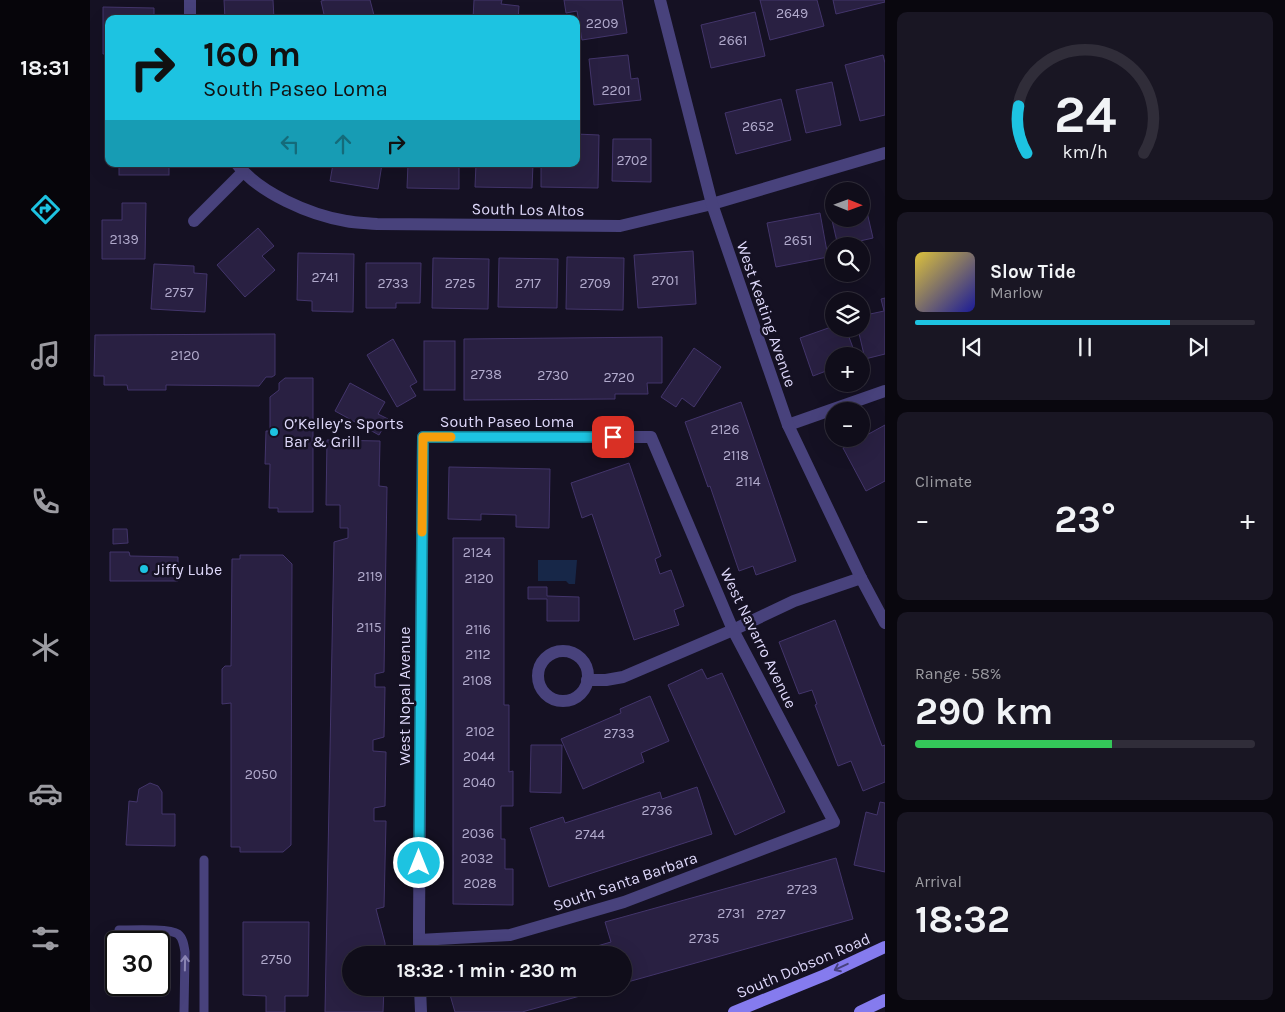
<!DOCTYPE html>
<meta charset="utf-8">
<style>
:root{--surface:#100d1a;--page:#191623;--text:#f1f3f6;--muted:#9c9ca2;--line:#302d39;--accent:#1dc3e1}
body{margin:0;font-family:Karla,sans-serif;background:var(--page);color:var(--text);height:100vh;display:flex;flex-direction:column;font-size:19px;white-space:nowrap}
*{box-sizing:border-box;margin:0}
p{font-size:16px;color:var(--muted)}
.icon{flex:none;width:28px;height:28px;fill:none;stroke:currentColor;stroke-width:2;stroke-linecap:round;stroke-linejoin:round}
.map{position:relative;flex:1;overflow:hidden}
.drawer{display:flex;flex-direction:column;gap:12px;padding:12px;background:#09070e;width:400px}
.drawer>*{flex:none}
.banner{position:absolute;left:15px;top:15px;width:475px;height:152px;border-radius:10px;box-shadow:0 5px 20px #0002,0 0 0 1px var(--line);background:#1dc3e1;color:#111;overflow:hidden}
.needle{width:32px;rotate:91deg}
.tools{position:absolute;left:735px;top:182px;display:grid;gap:10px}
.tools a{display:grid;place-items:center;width:45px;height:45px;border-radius:50%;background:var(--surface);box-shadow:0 5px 20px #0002,0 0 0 1px var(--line);font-size:25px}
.speed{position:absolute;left:15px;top:931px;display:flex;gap:10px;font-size:25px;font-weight:700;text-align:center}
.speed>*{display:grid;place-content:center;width:65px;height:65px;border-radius:50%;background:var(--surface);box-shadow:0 5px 20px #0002,0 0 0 1px var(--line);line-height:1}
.speed .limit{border:2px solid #111;border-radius:8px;background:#fff;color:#111}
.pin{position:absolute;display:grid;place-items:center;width:42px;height:42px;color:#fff;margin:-21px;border-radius:10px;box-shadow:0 2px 8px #0006}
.me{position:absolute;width:55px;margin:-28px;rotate:0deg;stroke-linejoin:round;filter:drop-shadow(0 0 4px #0008)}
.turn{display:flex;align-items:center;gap:18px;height:105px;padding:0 15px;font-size:22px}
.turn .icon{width:65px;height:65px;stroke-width:2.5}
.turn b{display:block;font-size:35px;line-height:42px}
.lanes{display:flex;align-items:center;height:48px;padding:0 15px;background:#0003;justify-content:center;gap:25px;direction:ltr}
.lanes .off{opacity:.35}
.big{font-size:38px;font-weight:700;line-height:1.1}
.drawer .widget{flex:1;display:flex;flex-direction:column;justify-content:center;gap:8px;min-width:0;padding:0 18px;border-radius:10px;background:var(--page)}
.drawer .dial{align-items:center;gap:0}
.dial svg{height:130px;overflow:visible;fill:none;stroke:var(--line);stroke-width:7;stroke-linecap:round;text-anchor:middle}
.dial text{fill:var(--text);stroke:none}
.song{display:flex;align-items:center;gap:15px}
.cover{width:60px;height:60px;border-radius:8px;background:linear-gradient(135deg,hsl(50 70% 55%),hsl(240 70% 35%))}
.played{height:5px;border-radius:2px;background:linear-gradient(90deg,var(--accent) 75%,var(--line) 75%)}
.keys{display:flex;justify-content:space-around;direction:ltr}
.heat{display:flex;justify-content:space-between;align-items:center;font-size:28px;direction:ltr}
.charge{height:8px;border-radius:4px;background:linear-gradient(90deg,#34c759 58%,var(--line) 0)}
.trip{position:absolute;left:252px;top:946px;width:290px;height:50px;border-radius:25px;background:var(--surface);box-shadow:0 5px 20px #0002,0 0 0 1px var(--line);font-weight:700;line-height:50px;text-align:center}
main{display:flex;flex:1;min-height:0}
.menu{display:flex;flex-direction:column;width:90px;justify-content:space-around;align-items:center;background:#06050a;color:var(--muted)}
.menu .icon{width:35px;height:35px}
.menu .active{color:var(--accent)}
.menu b{font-size:22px;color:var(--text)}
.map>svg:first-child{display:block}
.water{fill:#172748}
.building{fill:#292042;stroke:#43356b}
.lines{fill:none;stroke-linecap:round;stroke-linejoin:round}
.service{stroke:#48427c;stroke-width:9}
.minor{stroke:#48427c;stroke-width:12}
.tertiary{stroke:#48427c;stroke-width:12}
.secondary{stroke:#857bee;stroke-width:12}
.oneway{stroke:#8c86b5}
.oneway2{stroke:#47417e}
.route-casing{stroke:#137f92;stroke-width:12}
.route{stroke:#1dc3e1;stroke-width:9}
.slow{stroke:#f59e0b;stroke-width:9}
.poi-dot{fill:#1dc3e1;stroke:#151123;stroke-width:2}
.labels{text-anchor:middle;stroke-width:5;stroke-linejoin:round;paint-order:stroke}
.number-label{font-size:14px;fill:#b1aacc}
.street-label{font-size:16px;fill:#ded8fa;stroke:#151123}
.poi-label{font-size:16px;fill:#ded8fa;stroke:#151123;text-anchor:start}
</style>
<main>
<nav class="menu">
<b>18:31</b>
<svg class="icon active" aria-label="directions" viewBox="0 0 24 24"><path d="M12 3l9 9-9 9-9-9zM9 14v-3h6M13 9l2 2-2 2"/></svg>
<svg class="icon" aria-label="music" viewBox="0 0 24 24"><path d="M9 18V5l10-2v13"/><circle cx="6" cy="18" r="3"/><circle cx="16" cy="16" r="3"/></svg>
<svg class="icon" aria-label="phone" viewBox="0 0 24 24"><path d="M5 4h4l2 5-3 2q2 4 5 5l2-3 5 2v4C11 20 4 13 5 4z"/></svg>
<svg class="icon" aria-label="climate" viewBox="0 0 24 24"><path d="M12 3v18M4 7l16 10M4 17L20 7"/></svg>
<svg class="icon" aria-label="car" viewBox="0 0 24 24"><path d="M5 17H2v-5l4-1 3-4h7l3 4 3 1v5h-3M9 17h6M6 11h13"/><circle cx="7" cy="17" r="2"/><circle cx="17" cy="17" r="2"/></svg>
<svg class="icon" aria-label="filters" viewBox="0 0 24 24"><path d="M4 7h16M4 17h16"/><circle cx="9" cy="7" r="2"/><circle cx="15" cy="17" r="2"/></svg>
</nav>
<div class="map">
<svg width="795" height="1012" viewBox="0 0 795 1012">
<rect width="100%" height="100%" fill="#151123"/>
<!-- water -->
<path class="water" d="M448,560H487L485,584H479L476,581H448Z"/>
<!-- building -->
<g class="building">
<path d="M134,0H183L184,19H135Z"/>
<path d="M235,0H280L285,19H235L231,1Z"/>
<path d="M384,0H412L411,4L429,6L428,19H383Z"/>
<path d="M474,0H532L537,33L492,40L487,11L476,13Z"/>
<path d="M670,0H727L734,26L680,40Z"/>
<path d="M743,0H795V2L746,14Z"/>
<path d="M13,7L64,8V19H19V54H13Z"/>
<path d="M665,12L675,56L621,68L611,25Z"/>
<path d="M538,55L541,79L548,78L551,100L504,105L499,59Z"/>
<path d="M793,55L795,63V115L770,121L755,65Z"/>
<path d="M742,82L751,125L716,133L706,90Z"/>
<path d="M691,99L701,140L646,154L635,113Z"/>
<path d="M486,134L509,135L508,188L451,187V164H486Z"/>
<path d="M523,139H561V182L522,181Z"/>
<rect x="29" y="164" width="50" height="11"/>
<path d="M243,164H292L288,189L240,181Z"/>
<path d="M318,164H369V189L317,188Z"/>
<path d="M386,164H443L442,188L385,187Z"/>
<path d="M771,195H773L783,238L748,246L738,203L744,202V219H771Z"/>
<path d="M32,203H56L55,259H12V220H32Z"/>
<path d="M730,213L738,257L686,267L677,223Z"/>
<path d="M168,228L184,246L172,256L185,270L155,297L127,265Z"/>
<path d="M603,251L606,304L548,308L544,255Z"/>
<path d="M208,253L264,254L263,312L222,311V301L207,300Z"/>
<path d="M477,257L534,258L533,310L476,309Z"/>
<path d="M343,258L399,259L398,309L342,308Z"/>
<path d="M409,258L468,259L467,308L408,307Z"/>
<path d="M276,263H331L330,303H306V308H276Z"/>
<path d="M64,264L104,266V273L117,274L115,312L61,309Z"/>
<path d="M795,298V354L775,359L768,329H771V316L794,311L791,299Z"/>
<path d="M744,326V329H756L766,356H744V368L723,376L710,338Z"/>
<path d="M185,334V375L182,377H176L169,386L76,385V390H38L37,385H14V376H4L5,335Z"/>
<path d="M572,337V383H557L558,394H525V399L374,400V339Z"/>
<path d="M303,339L327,382L320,386L326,396L307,407L277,355Z"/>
<rect x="334" y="341" width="31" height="49"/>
<path d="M604,348L631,367L604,407L592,398L586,407L571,397Z"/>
<path d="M195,378H223V512H188V508H179L180,464H175L176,431H180V397L189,390V383Z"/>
<path d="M260,383L295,402L288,414L298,419L289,435L245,411Z"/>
<path d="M651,402L706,561L666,575L663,566L649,571L620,486L618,487L595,422Z"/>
<path d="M795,425V481L776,491L753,448Z"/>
<path d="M237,440L290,441L289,486L297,487L294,672L285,674V687H295L294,737L283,740V751L296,752L295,806L284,808V821H296L294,907L286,909L295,943V955H261V988H294L293,1012H235L244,542L258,538V528H250V505H236Z"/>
<path d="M539,463L571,556L565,559L570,574L581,570L594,606L584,610L589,625L544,640L502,514L492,518L481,483Z"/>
<path d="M359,467L460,469L459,528L426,527V515L391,514V520L358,519Z"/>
<path d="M23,529H37L38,543L23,544Z"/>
<path d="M363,538H414V705H419V772L423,771V806H411V839H415V869H423V905L363,904Z"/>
<path d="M20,552H39L40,556L88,557V581H20Z"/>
<path d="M150,555H193L202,564L201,845L193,852H150V847H141V703L132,704V669L135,666H141L142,559H150Z"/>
<path d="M438,587H457V596L489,597V621H457V599H438Z"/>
<path d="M745,620L792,746L795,745V782L773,791L761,761L748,766L725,705L727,704L722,690L709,694L689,642Z"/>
<path d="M612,669L617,679L632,673L695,812L645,835L578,685Z"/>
<path d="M560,696L579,741L551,753L554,762L493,789L471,739L531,713L530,709Z"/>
<path d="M441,745H472L471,793L440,792Z"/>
<path d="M60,783L68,786L72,792V814H85V846L36,845L39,801L47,802L49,789Z"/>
<path d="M607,787L622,834L459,887L440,828L473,817L475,823L570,792L572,799Z"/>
<path d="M790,802L795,803V872L764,865L776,812L787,815Z"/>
<path d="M746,858L763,919L534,983V955H476L521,942L515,922Z"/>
<path d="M153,922H219L218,996H195V1012H176V996L153,995Z"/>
<path d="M43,935H55V939H75V956H69V942H43Z"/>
<path d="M358,988H519L432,1012H365Z"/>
</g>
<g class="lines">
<!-- service -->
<g class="service">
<path d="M29,930C41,930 79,928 88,934C93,938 94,945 95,952L94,1012"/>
<path d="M114,1012V860"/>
</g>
<!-- minor -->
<g class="minor">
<path d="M100,0V19"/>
<path d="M147,164C169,193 220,215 256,221C266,223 276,223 287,224L530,226L622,204L795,153"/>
<path d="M104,221L153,172"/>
<path d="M698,425L795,391"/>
<circle cx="473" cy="676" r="25"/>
<path d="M497,680H516L533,677L643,630L704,601L771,578"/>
<path d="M329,940L420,935L534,902L744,822L643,630L561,437H333L329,921V955"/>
<path d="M330,988L331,1012"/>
</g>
<!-- tertiary -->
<path class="tertiary" d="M570,0L622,204L698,425L771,578L795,623"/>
<!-- secondary -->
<g class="secondary">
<path d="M644,1012L735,975L795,947"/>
<path d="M770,1012L795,1000"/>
</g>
</g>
<!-- one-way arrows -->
<defs><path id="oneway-shaft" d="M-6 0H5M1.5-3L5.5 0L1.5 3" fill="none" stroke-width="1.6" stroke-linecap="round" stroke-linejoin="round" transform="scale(1.25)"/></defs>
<use class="oneway" href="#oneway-shaft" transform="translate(95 963) rotate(-89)"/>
<use class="oneway2" href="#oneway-shaft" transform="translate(751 967) rotate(155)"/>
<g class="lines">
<defs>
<path id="route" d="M329,863L333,437H523"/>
</defs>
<!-- route casing -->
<use href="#route" class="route-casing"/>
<!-- route -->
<use href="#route" class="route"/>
<!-- slow -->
<path class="slow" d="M332,532L333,437H361"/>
</g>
<!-- markers -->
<g class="poi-dot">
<circle cx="184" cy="432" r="5"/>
<circle cx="54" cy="569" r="5"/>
</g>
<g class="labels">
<!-- number labels -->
<g class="number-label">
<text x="702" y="18">2649</text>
<text x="512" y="28">2209</text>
<text x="643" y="45">2661</text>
<text x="526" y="95">2201</text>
<text x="668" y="131">2652</text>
<text x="542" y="165">2702</text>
<text x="34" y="244">2139</text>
<text x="708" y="245">2651</text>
<text x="235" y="282">2741</text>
<text x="575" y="285">2701</text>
<text x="303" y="288">2733</text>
<text x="370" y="288">2725</text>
<text x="438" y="288">2717</text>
<text x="505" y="288">2709</text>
<text x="89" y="297">2757</text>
<text x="95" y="360">2120</text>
<text x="396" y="379">2738</text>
<text x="463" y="380">2730</text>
<text x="529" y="382">2720</text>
<text x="635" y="434">2126</text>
<text x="646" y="460">2118</text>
<text x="658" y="486">2114</text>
<text x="387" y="557">2124</text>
<text x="280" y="581">2119</text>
<text x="389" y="583">2120</text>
<text x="279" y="632">2115</text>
<text x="388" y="634">2116</text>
<text x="388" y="659">2112</text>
<text x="387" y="685">2108</text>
<text x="390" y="736">2102</text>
<text x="529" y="738">2733</text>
<text x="389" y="761">2044</text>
<text x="171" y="779">2050</text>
<text x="389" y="787">2040</text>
<text x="567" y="815">2736</text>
<text x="388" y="838">2036</text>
<text x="500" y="839">2744</text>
<text x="387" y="863">2032</text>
<text x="390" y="888">2028</text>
<text x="712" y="894">2723</text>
<text x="641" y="918">2731</text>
<text x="681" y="919">2727</text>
<text x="614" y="943">2735</text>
<text x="186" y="964">2750</text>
</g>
<!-- street labels -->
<g class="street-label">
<text transform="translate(438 209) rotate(1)" y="6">South Los Altos</text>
<text transform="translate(677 314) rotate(71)" y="6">West Keating Avenue</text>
<text x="417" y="427">South Paseo Loma</text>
<text transform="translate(669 638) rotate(64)" y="6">West Navarro Avenue</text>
<text transform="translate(314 696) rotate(-90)" y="6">West Nopal Avenue</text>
<text transform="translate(535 881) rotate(-19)" y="6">South Santa Barbara</text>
<text transform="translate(713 965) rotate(-23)" y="6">South Dobson Road</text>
</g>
<!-- poi labels -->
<g class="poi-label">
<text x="194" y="429">O’Kelley’s Sports<tspan x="194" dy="18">Bar &amp; Grill</tspan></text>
<text x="64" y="575">Jiffy Lube</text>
</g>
</g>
</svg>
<div class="tools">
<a><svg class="needle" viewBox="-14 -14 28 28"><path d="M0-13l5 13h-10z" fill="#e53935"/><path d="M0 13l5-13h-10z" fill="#9c9ca2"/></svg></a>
<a><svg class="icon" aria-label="search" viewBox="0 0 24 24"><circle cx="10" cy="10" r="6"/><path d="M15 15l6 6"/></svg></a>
<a><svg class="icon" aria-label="layers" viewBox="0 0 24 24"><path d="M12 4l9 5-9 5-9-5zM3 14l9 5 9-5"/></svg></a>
<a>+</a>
<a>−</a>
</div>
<div class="speed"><div class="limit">30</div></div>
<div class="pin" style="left:523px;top:437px;background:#d93025"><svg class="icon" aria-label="arrive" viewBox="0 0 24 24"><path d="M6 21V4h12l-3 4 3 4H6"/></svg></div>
<svg class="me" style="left:329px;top:863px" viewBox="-20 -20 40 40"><circle r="17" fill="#1dc3e1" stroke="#fff" stroke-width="3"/><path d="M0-11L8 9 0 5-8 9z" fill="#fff"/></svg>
<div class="trip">18:32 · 1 min · 230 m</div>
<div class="banner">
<div class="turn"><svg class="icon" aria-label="right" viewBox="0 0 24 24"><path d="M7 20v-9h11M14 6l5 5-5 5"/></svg><div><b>160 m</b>South Paseo Loma</div></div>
<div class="lanes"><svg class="icon off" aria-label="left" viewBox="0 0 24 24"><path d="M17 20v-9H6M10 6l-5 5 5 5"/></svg><svg class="icon off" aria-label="ahead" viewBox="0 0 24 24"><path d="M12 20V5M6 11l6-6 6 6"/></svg><svg class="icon" aria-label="right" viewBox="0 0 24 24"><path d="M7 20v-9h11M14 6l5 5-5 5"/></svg></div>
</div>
</div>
<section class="drawer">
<div class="widget dial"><svg viewBox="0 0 100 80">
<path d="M14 69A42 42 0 1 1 86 69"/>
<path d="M14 69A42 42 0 0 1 9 40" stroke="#1dc3e1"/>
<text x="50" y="56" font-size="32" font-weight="700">24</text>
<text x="50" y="72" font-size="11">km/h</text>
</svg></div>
<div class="widget">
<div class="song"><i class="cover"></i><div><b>Slow Tide</b><p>Marlow</p></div></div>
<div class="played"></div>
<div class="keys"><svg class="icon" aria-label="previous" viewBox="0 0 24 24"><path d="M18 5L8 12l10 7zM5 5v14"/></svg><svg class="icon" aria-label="pause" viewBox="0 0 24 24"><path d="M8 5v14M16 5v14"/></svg><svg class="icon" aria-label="next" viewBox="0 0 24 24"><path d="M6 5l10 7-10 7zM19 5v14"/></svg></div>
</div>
<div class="widget"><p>Climate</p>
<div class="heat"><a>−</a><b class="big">23°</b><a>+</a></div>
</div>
<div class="widget"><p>Range · 58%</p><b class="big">290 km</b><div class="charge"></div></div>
<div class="widget"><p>Arrival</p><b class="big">18:32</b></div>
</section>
</main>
